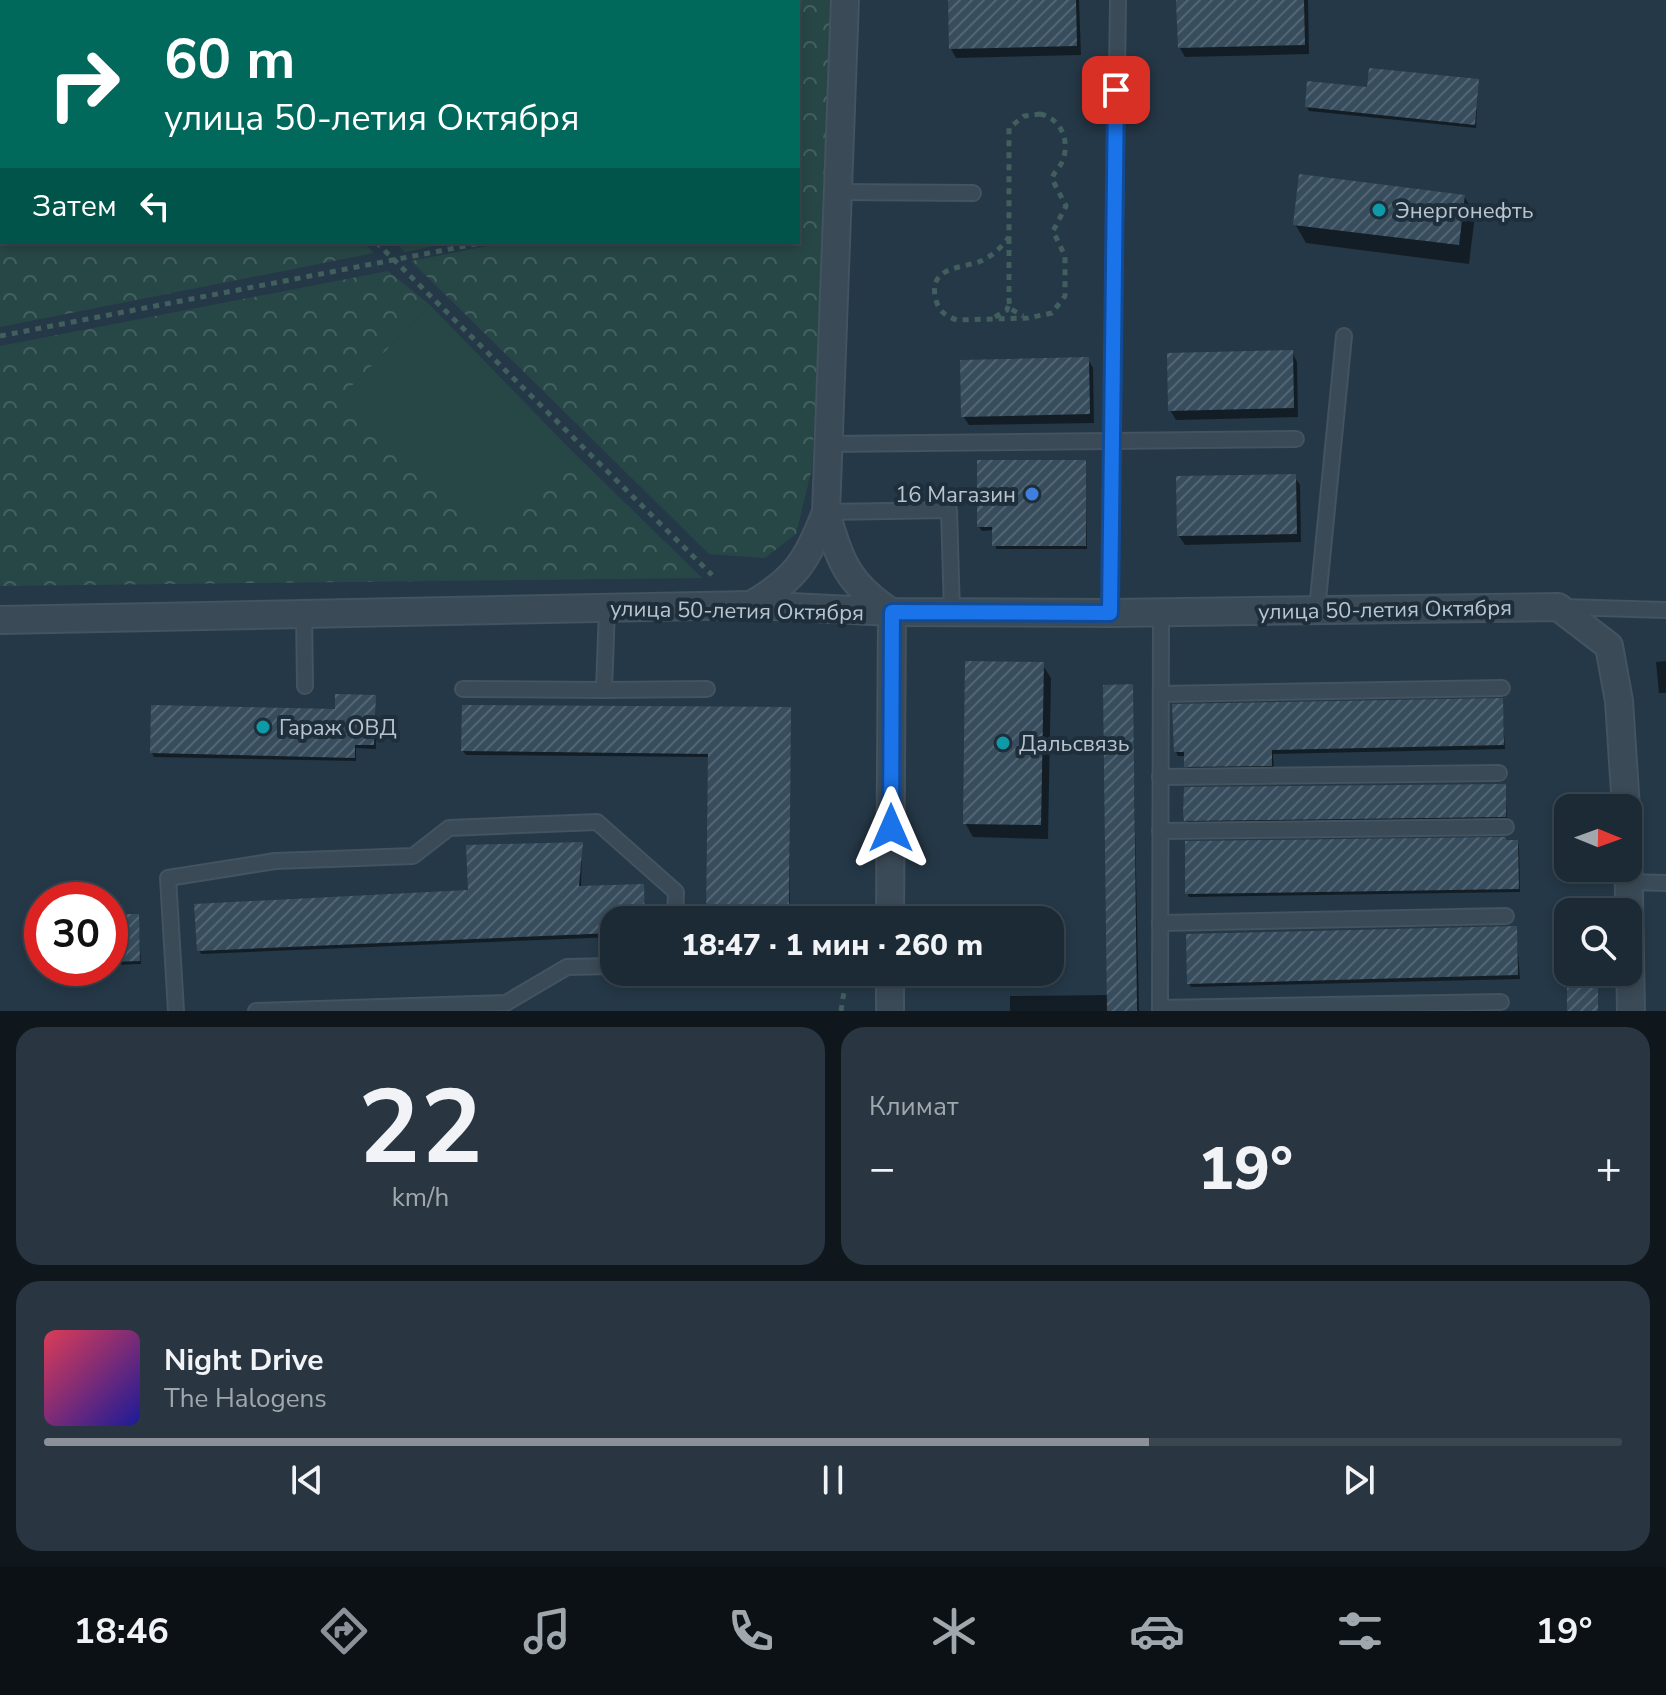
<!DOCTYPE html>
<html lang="ru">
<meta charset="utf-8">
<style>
:root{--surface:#1c2a35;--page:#293641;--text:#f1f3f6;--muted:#a0a7ad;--line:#3a4650;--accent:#8c9099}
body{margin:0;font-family:"Nunito Sans",sans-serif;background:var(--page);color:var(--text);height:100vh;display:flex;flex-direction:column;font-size:30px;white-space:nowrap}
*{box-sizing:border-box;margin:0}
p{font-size:26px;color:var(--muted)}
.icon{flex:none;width:44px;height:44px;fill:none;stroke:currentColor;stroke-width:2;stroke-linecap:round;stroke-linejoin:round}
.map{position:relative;height:1011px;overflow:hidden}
.sheet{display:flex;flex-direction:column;gap:16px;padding:16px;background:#0f171d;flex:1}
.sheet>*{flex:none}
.guide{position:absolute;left:0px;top:0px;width:800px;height:244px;box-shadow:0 4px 12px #0003,0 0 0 2px var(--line);background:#00695c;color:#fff;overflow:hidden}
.needle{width:52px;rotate:91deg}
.controls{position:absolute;left:1554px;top:794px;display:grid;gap:16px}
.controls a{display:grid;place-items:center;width:88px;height:88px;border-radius:16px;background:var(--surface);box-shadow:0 4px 12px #0003,0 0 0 2px var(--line);font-size:40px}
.speed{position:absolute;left:24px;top:882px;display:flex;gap:16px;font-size:40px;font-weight:700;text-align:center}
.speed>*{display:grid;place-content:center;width:104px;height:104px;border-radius:50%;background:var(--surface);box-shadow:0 4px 12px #0003,0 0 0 2px var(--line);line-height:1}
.speed .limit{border:12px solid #d22;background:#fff;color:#111}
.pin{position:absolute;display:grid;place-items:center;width:68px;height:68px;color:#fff;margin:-34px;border-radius:16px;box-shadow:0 4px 12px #0006}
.me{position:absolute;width:88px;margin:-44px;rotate:0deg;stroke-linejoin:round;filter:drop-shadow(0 0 6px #0008)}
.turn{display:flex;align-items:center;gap:28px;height:168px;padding:0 32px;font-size:36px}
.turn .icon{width:104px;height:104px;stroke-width:2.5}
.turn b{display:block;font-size:56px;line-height:68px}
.then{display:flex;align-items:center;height:76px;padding:0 32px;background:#0003;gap:16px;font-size:30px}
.big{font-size:60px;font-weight:800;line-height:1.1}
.sheet .tile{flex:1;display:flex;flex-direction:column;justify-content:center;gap:12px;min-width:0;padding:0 28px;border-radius:24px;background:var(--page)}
.sheet .dial{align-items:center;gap:0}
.dial b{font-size:104px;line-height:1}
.song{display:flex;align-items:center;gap:24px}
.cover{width:96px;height:96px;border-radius:12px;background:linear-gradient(135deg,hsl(350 70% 55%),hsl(240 70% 35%))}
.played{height:8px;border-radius:4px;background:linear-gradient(90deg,var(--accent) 70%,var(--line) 70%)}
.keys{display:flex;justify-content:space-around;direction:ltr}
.heat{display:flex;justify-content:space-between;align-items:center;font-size:44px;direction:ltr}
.sheet .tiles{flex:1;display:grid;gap:16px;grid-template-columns:1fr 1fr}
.tile:last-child{grid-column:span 2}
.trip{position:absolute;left:600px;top:906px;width:464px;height:80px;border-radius:24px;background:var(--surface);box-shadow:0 4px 12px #0003,0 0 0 2px var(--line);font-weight:800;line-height:80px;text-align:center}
.menu{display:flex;height:128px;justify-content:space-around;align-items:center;background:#0b1115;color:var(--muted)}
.menu .icon{width:56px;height:56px}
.menu .active{color:var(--accent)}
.menu b{font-size:36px;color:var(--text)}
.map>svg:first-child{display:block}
.green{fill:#274746}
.forest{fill:url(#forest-crowns)}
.shadow{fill:#0007}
.building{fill:url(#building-hatch)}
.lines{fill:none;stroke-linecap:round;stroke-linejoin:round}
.service-casing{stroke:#43535f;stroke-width:18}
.minor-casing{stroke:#43535f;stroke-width:30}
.path{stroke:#415f5d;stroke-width:5;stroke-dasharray:6 6;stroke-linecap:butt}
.service{stroke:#3a4a56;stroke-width:14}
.minor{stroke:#3a4a56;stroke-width:26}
.route-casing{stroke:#114b97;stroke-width:20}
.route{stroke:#1a73e8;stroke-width:14}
.culture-dot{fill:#0f9aa8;stroke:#1e2f3b;stroke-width:3}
.shop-dot{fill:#3f7fe0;stroke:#1e2f3b;stroke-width:3}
.labels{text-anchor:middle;stroke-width:8;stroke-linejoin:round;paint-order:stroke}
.poi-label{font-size:22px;fill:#b8c4cf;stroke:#1e2f3b;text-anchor:start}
.street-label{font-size:22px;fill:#b8c4cf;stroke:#1e2f3b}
</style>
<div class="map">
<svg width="1666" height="1011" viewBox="0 0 1666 1011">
<defs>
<pattern id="forest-crowns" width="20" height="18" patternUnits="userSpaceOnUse" patternTransform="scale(2)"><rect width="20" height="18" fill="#274746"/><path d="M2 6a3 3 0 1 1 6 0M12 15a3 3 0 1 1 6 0" fill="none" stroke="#446060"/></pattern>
<pattern id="building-hatch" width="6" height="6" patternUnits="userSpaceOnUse" patternTransform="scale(2)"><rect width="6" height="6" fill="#374d5d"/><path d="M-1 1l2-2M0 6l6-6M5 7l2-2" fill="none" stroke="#526573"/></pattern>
</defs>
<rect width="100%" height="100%" fill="#253847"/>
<!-- green -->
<path class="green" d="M430,305L572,451L488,536L346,392Z"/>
<!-- forest -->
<g class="forest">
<path d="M0,0L116,2H2V242H363L374,253L0,327Z"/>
<path d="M145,0H619V2H147Z"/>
<path d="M630,0H834L812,468L796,534L765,558L709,554L411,261L508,242H798V2Z"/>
<path d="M395,242H453L405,252Z"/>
<path d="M388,271L430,305L346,392L488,535L572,451L702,578L0,586V346Z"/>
</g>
<!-- shadow -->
<g class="shadow">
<path d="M950,0H1079L1081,55L956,58L951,49Z"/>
<path d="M1178,0H1308L1309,54L1185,57L1180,48Z"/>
<path d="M1478,81L1476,128L1309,111L1307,107L1369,90Z"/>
<path d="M1464,196L1475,215L1469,264L1306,243L1295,224Z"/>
<path d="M1292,352L1297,362L1298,417L1176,420L1170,410Z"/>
<path d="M1088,359L1093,368L1094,423L969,425L963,416Z"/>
<path d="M1085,462L1087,549H996L994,530L982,531L979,527Z"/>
<path d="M1294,476L1300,485L1301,542L1185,545L1179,536Z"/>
<path d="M1666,661V693H1659L1656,662Z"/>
<path d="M1042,664L1051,678L1048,839L973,837L965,823Z"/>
<path d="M1132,686L1139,1011H1010V996L1109,995Z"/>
<path d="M375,697L376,749L356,748V761L154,757L152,753L337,711Z"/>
<path d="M1502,700L1505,749L1273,754L1274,769L1188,770L1186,756H1178L1176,752Z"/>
<path d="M790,709V920H708L710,757L466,755L463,751Z"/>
<path d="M1505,786L1507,820L1189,824L1186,820Z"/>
<path d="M1507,842H1517L1519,846L1520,892L1189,897L1187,893Z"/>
<path d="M582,844L581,888L643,886L646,920H614V937L201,954L199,950L470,892Z"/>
<path d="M110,916H138L141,964L110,965Z"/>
<path d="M1516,928L1520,979L1191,987L1189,983Z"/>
</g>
<!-- building -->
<g class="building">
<path d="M948,0H1076L1077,46L949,49Z"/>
<path d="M1176,0H1304L1305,45L1178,48Z"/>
<path d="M1369,68L1479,79L1475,125L1305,107L1307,81L1367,87Z"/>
<path d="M1299,174L1465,195L1459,245L1293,225Z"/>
<path d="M1293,350L1294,408L1168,411L1167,353Z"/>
<path d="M1089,357L1090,414L961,417L960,360Z"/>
<path d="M977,460H1086V546H992V527H977Z"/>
<path d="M1296,474L1297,534L1177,536L1176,476Z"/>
<path d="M965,661L1044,662L1041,825L963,824Z"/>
<path d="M1133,684L1137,1011H1107L1103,685Z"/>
<path d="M335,694L376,695L374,745H355V758L150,753L151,705L335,709Z"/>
<path d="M1503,698L1504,745L1272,750V766L1184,767V752H1174L1172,704Z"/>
<path d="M462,705L791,707L789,920H706L708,754L461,751Z"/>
<path d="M1506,784V817L1184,821L1183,814L1184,787Z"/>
<path d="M1506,837V840H1518L1519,889L1185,894V841Z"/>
<path d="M583,842L579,886L644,884L645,920H614V933L197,951L194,904L468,890L466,845Z"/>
<path d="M110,914H139L140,961L110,962Z"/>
<path d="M1517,926L1518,975L1187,984L1186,934Z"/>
<rect x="1567" y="972" width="31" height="39"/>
</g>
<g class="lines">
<defs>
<g id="service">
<path d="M838,192L973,193"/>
<path d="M829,444L1296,439"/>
<path d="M826,512L949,510L952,612"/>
<path d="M1562,607L1666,610"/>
<path d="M607,608L604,690L707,689"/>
<path d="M1317,610L1344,336"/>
<path d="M1110,613L1118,0"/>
<path d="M304,614L305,686"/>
<path d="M463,689L604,690"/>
<path d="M1161,694L1502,688"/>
<path d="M1160,777L1499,773"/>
<path d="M1160,831L1506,827"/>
<path d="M1630,882L1666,883"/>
<path d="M1160,923L1506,916"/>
<path d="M1160,1008L1501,1002"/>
<path d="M176,1011L168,878L275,861L413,856L449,828L597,822L676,892L675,920"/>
<path d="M256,1011L506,1003L567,967L614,966"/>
<path d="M1160,1011L1161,612"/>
</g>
<g id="minor">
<path d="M845,0L826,512C839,560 848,584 891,612"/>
<path d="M751,605C796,579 808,559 826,512"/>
<path d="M0,620L751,605L892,612L1110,613L1558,607L1609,646L1619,701L1626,808"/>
<path d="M1628,841L1631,1011"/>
<path d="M890,920L892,612"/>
<path d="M890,1011V972"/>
</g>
</defs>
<!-- service casing -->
<use href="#service" class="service-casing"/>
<!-- minor casing -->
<use href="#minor" class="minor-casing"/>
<!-- path -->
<g class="path">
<path d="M129,0L131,2"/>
<path d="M624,0V2"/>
<path d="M1040,114C1061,118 1071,142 1062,162C1059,169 1054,171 1052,179L1066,206L1053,231L1065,256V296L1052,313L1028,318L957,320C946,316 939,312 936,300C927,266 961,269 981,261C991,257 1003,246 1009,237V128L1024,116Z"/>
<path d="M1009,238V301L1011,309L1023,316"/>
<path d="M376,242L712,575"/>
<path d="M995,317L1007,310L1009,302"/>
<path d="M0,336L486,242"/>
<path d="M841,1011L847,972"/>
</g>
<!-- service -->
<use href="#service" class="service"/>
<!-- minor -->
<use href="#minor" class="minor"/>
</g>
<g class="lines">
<defs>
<path id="route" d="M891,828L892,612L1110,613L1116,90"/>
</defs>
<!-- route casing -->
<use href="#route" class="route-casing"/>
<!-- route -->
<use href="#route" class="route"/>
</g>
<!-- markers -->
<g class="culture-dot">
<circle cx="1379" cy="210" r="8"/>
<circle cx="263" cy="727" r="8"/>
<circle cx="1003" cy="743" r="8"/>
</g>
<circle class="shop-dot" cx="1032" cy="494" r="8"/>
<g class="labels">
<!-- poi labels -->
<g class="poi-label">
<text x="1395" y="218">Энергонефть</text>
<text x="1016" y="502" text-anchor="end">16 Магазин</text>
<text x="279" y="735">Гараж ОВД</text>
<text x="1019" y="751">Дальсвязь</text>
</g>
<!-- street labels -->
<g class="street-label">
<text transform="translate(1385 609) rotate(-1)" y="8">улица 50-летия Октября</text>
<text transform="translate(737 610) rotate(1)" y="8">улица 50-летия Октября</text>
</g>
</g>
</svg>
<div class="controls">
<a><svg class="needle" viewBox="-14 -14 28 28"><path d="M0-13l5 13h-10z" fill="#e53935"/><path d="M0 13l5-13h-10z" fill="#a0a7ad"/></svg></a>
<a><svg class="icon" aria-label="search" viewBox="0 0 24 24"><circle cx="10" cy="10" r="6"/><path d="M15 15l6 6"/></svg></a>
</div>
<div class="speed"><div class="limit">30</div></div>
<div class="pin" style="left:1116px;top:90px;background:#d93025"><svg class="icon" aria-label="arrive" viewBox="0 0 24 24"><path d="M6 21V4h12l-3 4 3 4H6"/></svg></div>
<svg class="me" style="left:891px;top:828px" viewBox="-20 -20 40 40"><path d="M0-17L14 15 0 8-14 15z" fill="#1a73e8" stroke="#fff" stroke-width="4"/></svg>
<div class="trip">18:47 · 1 мин · 260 m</div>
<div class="guide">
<div class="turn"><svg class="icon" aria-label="right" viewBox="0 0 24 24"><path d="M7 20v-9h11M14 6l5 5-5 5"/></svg><div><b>60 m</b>улица 50-летия Октября</div></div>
<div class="then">Затем<svg class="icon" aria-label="left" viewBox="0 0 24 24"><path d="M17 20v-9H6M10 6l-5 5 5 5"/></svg></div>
</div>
</div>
<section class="sheet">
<div class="tiles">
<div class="tile dial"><b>22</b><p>km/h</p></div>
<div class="tile"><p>Климат</p>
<div class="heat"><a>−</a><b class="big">19°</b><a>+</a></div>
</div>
<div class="tile">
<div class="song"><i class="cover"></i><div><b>Night Drive</b><p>The Halogens</p></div></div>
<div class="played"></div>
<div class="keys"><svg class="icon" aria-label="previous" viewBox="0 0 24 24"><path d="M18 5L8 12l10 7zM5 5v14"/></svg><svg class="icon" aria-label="pause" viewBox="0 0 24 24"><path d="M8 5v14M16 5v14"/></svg><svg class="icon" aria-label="next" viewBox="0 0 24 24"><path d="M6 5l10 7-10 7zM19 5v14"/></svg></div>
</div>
</div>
</section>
<nav class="menu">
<b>18:46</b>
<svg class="icon active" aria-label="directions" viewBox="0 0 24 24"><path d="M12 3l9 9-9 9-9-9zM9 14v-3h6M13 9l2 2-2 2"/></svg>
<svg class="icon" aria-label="music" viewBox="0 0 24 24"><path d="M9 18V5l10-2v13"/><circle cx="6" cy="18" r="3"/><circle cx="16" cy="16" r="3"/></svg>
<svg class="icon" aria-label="phone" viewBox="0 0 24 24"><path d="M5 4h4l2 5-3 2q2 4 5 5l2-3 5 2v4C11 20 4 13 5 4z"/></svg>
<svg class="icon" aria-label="climate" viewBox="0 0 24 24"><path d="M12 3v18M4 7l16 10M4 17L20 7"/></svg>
<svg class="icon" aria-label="car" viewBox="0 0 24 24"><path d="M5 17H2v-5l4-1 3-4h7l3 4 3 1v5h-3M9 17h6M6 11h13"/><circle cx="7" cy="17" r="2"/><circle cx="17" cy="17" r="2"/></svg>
<svg class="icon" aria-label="filters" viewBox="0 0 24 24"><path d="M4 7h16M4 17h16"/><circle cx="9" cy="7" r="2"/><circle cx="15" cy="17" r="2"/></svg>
<b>19°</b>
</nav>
